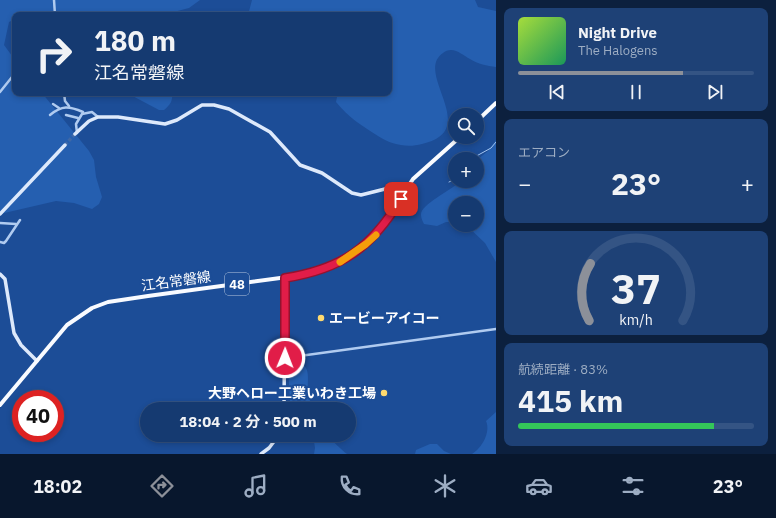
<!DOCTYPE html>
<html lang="ja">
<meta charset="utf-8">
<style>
:root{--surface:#153a71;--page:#1e4176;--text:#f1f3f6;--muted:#9dadc3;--line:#345484;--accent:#8c9099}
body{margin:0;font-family:"IBM Plex Sans","Noto Sans JP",sans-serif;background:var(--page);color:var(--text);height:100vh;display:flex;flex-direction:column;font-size:15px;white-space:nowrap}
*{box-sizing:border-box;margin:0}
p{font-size:13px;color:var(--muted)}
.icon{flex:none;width:22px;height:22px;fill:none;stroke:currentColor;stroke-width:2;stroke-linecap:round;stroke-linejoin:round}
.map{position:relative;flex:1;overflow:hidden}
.sheet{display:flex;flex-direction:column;gap:8px;padding:8px;background:#0c203e;width:280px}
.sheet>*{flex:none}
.hud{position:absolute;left:12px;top:12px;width:380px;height:84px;border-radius:8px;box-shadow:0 2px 6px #0003,0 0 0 1px var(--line);background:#153a71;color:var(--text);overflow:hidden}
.controls{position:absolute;left:448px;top:108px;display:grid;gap:8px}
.controls a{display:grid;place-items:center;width:36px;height:36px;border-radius:50%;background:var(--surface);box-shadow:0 2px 6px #0003,0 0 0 1px var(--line);font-size:20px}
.speed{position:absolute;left:12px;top:390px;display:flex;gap:8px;font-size:20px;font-weight:700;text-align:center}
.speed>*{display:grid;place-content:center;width:52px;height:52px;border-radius:50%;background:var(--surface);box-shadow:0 2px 6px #0003,0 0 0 1px var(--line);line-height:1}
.speed .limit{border:6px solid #d22;background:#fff;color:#111}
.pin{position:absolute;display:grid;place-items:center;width:34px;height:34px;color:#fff;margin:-17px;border-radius:8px;box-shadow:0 2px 6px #0006}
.me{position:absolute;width:44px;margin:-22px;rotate:1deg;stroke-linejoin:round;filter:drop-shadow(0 0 3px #0008)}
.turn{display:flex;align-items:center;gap:14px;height:84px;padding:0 16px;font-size:18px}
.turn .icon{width:52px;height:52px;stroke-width:2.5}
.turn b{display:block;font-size:28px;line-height:34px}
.big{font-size:30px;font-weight:700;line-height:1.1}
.sheet .tile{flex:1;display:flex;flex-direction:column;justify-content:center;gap:6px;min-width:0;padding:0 14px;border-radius:8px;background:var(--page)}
.sheet .dial{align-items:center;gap:0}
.dial svg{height:104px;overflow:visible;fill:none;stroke:var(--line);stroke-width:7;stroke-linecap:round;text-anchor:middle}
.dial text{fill:var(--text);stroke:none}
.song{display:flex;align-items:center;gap:12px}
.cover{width:48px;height:48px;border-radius:6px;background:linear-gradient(135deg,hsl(80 70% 55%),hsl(150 70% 35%))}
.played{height:4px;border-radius:2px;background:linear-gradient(90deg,var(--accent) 70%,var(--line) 70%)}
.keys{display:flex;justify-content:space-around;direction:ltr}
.heat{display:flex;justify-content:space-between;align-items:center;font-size:22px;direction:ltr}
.charge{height:6px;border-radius:3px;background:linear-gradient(90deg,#34c759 83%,var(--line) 0)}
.trip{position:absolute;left:140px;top:402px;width:216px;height:40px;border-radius:20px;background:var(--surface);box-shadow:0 2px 6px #0003,0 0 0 1px var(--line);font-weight:700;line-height:40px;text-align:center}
.menu{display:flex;height:64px;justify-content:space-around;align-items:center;background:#08172d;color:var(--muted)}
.menu .icon{width:28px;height:28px}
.menu .selected{color:var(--accent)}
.menu b{font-size:18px;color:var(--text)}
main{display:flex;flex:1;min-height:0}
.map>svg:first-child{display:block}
.green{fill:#255fb0}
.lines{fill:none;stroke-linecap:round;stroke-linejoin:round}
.stream{stroke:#a3c5f2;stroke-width:1}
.secondary-tunnel{stroke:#3e68a7;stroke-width:3.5;stroke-dasharray:3.5 2;stroke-linecap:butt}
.street{stroke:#b0cbf0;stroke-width:2.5}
.secondary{stroke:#dde9fb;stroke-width:3.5}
.primary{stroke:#f9fbff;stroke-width:4}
.route-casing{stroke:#92132f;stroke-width:10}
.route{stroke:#e11d48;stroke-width:7}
.slow{stroke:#f59e0b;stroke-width:7}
.poi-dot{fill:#ffda6f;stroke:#1c4d97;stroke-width:1.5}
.labels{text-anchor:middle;stroke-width:4;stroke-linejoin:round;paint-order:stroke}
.shield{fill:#1c4d97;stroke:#bbcae0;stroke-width:1}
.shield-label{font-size:13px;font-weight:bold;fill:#fff}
.street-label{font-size:14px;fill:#fff;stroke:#1c4d97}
.poi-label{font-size:14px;font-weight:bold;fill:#fff;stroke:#1c4d97;text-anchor:start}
</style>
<main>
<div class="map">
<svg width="496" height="454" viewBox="0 0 496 454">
<rect width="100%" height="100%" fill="#1c4d97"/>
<!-- green -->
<g class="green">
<path d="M0,0H200L189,8L162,15H15V19L9,22L4,45L15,60V93H42L89,151L94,160L96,177L102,197L99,204L92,209L74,203L56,201L0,214Z"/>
<path d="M252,0H475L478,7L496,11V67C487,66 478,64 470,59C464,56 458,50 451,50C448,50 445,51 443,53C413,73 483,130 422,144C407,148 392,145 378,136C362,126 348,117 336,102L337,97L336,93H389V15H248Z"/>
<path d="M127,93H172C173,101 170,105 164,110H159Z"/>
<path d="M496,140V262L485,243L466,225H477V203H455V222H446L437,226L424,224C423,222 421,218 421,215C420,205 450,191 458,183V181H477V160L488,151Z"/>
<path d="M298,363C314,366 305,385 309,397C310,401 312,405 314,409H303L290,402L288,366Z"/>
<path d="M496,412V454H472C482,448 491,432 486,421Z"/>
<path d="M313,435C331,435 334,444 347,454H314L315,448Z"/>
<path d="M430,444H437L444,451L451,454H415L416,450Z"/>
</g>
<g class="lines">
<!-- stream -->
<g class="stream">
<path d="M471,159L491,148L496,142"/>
<path d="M449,182L455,179"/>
</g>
<!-- secondary-tunnel -->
<path class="secondary-tunnel" d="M65,145L75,134"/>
<!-- street -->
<g class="street">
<path d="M54,0L55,15"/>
<path d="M15,42L13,47L15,52"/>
<path d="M0,92L12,77L15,67"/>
<path d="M64,93L65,101L69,106"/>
<path d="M53,104L59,108"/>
<path d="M50,115C62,105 69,106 83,112"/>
<path d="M66,115L78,118"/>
<path d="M77,133L76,124L82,114L92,112L98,117"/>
<path d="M0,223L16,224"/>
<path d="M0,242L4,243L6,241L20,220"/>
<path d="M285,358L496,329"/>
</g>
<!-- secondary -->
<g class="secondary">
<path d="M75,134L89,121L98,117H118L165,124L177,120L202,105H214L229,109L270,132L300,165L322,173L352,193L361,195L397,186L406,190"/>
<path d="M0,214L65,145"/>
<path d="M0,274L5,279L14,333L21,345L37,361"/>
<path d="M284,409L285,278"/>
<path d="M261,454L269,448L279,435"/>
</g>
<!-- primary -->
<g class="primary">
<path d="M477,121L496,103"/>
<path d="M0,405L67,325L92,308L108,302L148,296L310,274L343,261L366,244L378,233L413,179L460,137"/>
</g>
</g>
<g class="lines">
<defs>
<path id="route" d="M285,358V278C342,269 371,248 401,199"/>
</defs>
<!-- route casing -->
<use href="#route" class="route-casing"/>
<!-- route -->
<use href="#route" class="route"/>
<!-- slow -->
<path class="slow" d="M340,262L366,244L376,235"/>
</g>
<!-- markers -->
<g class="poi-dot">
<circle cx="321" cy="318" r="4"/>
<circle cx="384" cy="393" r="4"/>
</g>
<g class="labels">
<!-- shield labels -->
<rect class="shield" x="225" y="273" width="24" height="22" rx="3"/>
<g class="shield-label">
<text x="237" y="289">48</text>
</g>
<!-- street labels -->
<g class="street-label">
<text transform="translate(176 281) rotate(-8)" y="5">江名常磐線</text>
</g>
<!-- poi labels -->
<g class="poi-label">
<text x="329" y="323">エービーアイコー</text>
<text x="376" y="398" text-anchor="end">大野ヘロー工業いわき工場</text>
</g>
</g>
</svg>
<div class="controls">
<a><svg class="icon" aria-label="search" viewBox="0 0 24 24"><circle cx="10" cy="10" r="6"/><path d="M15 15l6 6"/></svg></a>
<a>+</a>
<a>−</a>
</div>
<div class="speed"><div class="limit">40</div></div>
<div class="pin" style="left:401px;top:199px;background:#d93025"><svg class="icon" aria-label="arrive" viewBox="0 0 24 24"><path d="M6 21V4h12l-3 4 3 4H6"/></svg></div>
<svg class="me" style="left:285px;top:358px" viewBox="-20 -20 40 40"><circle r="17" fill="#e11d48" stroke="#fff" stroke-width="3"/><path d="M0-11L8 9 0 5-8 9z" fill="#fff"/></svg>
<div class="trip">18:04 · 2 分 · 500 m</div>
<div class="hud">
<div class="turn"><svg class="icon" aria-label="right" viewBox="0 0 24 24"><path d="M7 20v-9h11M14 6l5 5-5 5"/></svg><div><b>180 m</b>江名常磐線</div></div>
</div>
</div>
<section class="sheet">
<div class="tile">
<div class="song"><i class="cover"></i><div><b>Night Drive</b><p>The Halogens</p></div></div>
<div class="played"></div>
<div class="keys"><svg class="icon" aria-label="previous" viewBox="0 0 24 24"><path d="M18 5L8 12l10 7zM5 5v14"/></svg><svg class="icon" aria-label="pause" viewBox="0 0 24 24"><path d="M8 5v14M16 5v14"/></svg><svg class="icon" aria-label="next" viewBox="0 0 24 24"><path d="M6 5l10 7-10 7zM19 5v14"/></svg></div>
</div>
<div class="tile"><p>エアコン</p>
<div class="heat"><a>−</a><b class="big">23°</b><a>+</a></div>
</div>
<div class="tile dial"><svg viewBox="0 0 100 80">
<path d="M14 69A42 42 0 1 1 86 69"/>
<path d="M14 69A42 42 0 0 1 15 25" stroke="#8c9099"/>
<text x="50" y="56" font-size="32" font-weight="700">37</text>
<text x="50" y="72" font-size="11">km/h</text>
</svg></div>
<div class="tile"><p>航続距離 · 83%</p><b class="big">415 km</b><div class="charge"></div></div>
</section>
</main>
<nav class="menu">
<b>18:02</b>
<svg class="icon selected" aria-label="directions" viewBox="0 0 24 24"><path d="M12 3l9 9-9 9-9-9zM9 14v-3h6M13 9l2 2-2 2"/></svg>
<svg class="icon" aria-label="music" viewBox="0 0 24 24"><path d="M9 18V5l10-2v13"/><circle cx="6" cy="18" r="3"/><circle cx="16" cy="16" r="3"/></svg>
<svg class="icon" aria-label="phone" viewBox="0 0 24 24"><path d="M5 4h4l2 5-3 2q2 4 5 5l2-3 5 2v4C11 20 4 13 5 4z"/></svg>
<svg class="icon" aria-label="climate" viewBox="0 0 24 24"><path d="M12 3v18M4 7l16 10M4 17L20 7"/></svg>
<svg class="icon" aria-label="car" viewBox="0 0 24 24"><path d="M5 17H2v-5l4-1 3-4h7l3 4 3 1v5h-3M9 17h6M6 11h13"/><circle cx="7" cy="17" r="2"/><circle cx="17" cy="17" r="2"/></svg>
<svg class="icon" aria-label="filters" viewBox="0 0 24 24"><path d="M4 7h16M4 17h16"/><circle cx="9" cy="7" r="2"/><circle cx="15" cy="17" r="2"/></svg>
<b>23°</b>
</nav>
